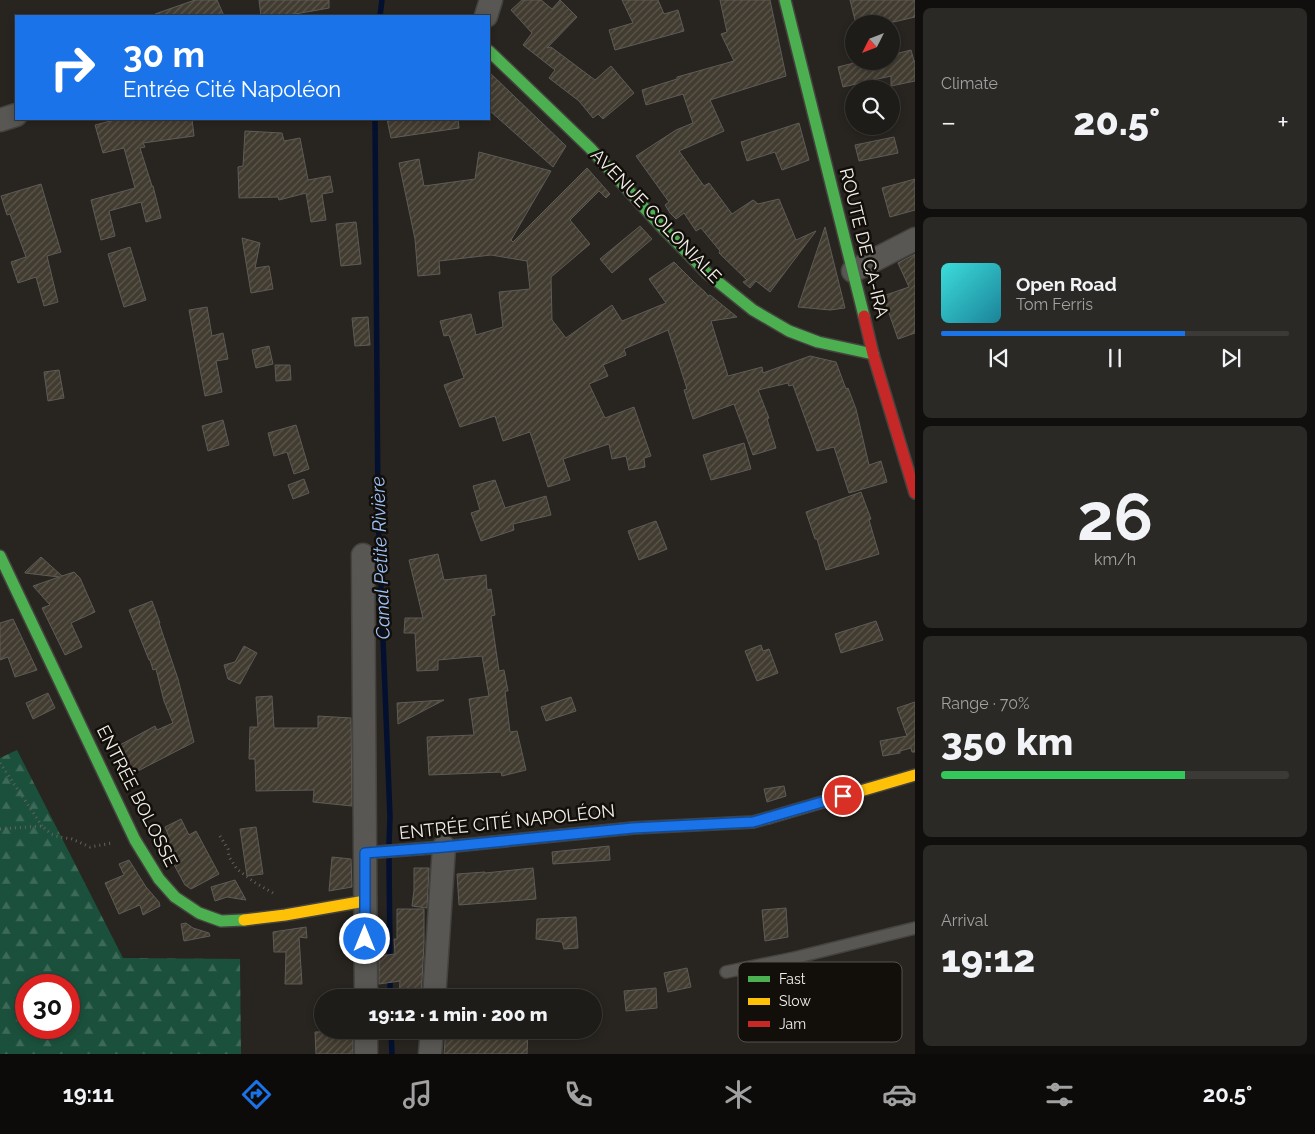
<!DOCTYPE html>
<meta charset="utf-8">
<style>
:root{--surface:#1e1c18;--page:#2b2925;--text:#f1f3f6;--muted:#a1a1a2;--line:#3c3a37;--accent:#1a73e8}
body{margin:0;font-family:Raleway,sans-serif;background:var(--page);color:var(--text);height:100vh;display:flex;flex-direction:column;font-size:19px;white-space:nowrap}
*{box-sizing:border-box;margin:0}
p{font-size:16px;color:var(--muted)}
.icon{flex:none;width:28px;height:28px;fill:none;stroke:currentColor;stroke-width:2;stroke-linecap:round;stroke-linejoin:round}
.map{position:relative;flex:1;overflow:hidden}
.sheet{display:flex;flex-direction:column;gap:8px;padding:8px;background:#100f0d;width:400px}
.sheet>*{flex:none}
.top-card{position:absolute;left:15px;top:15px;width:475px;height:105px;border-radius:0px;box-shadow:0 2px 8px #0003,0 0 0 1px var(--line);background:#1a73e8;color:#fff;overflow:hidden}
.needle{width:32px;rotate:228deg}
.tools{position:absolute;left:845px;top:15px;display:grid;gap:10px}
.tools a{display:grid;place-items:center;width:55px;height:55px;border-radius:50%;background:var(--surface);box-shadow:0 2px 8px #0003,0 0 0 1px var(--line);font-size:25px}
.speed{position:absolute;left:15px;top:974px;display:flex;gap:10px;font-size:25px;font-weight:700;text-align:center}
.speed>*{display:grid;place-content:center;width:65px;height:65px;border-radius:50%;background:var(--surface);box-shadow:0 2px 8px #0003,0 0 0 1px var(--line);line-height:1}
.speed .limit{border:8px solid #d22;background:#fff;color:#111}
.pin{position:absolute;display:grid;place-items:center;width:42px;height:42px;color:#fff;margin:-21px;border:2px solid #fff;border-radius:50%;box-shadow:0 1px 5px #0007}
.me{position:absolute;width:55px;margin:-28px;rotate:0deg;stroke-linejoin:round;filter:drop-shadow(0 0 4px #0008)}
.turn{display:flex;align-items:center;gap:18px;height:105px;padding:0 25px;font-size:22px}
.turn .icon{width:65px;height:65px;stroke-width:2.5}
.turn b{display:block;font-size:35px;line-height:42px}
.big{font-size:38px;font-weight:800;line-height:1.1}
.sheet .tile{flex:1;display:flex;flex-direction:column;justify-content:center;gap:8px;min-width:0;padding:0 18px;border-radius:8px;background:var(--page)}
.sheet .dial{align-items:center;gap:0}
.dial b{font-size:65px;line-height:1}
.song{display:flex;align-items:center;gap:15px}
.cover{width:60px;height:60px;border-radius:8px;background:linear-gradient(135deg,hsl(180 70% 55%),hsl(190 70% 35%))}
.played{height:5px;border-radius:2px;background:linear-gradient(90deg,var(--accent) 70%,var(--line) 70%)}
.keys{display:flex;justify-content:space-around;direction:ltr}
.heat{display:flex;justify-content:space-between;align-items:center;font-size:28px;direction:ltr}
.charge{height:8px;border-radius:4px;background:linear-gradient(90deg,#34c759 70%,var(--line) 0)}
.trip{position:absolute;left:314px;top:989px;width:288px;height:50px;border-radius:25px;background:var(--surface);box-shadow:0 2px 8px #0003,0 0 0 1px var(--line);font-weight:800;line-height:50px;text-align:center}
.menu{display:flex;height:80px;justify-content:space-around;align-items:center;background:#0c0b0a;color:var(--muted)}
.menu .icon{width:35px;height:35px}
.menu .on{color:var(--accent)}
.menu b{font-size:22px;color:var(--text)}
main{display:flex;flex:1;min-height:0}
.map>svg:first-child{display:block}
.forest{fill:url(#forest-firs);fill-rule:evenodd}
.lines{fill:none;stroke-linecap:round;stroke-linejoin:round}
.stream{stroke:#04102f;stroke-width:5.5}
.building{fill:url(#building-hatch);stroke:#5e5c58}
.lane-casing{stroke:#45433f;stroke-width:14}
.street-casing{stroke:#45433f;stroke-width:25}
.fast-casing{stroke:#45433f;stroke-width:14}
.slow-casing{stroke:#45433f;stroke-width:14}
.jam-casing{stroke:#45433f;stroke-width:14}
.path{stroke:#64615e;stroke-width:3;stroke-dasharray:1 4;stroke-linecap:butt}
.lane{stroke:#595753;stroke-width:11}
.street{stroke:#595753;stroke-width:22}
.fast{stroke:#4caf50;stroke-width:11}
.slow{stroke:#ffc107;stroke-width:11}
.jam{stroke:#c62828;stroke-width:11}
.route-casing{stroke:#114b97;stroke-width:12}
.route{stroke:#1a73e8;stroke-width:9}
.labels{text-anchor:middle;stroke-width:5;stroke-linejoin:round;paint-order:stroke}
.street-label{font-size:18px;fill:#f2efe9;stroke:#120f0b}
.water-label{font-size:19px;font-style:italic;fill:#9dc2fc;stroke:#120f0b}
.key{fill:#120f0b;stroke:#55524e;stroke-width:1}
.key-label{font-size:14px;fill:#f2efe9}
</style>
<main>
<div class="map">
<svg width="915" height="1054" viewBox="0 0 915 1054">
<defs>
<pattern id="forest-firs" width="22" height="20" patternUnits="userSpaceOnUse" patternTransform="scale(1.25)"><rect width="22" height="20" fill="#1b513c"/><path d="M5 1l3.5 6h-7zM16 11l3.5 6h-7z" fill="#3d6a58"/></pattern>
<pattern id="building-hatch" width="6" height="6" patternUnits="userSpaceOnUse" patternTransform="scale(1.25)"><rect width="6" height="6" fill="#413b30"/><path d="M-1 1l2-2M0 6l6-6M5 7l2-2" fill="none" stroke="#5d584e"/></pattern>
</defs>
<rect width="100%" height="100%" fill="#282520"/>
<!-- forest -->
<path class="forest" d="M17,750L123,958L240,959L241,1054H0V758ZM26,985H69V1028H26Z"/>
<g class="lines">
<!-- stream -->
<g class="stream">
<path d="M380,16L382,0"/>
<path d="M375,119L378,512L390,817L389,844"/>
<path d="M389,858L390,961"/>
<path d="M390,976V998"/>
<path d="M391,1030L392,1054"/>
</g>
</g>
<!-- building -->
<g class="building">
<path d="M195,0H217L224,16H155V14Z"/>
<path d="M259,0H329V8L284,16H261Z"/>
<path d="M522,0H541L552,9L560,0L577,17L547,48L551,47L595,80L611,66L634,93L603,119L598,114L593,118L579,101L549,78L555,70L523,45L532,33L511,10Z"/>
<path d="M622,0H658L664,14L678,10L684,31L615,50L609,30L633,23Z"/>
<path d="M720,0H770L786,76L710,100L724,131L679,151L704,186L709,183L732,214L753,200L758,204L779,199L796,240L816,231L770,292L756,281L750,288L743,282L747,280L719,253L720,251L701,228L696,231L684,213L676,219L670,213L665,205L669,202L636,156L676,130L693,123L683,94L646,105L642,90L677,79V77L734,61L721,34L727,32Z"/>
<path d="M850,0H915V17L885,24H856Z"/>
<path d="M911,50L914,61H915V81L891,86V76L843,87L838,67L862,61H891V55Z"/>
<path d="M489,72L566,146L553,167L489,110Z"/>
<path d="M118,119H192L194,136L143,143L145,147L140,148L152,186H153L161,218L146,222L141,202L109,211L115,236L101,240L91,200L135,188L124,148L103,153L95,125Z"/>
<path d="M387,119H458L459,128L391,138Z"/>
<path d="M799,123L809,160L782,170L775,152L747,161L741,142Z"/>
<path d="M245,131L282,133L284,141L300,138L308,180L330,176L333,192L322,194L326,220L311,222L306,193L279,200L278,197L239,198L238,167L243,166Z"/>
<path d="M894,137L898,153L859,161L855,145Z"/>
<path d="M479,152L551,171L511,240L513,242L587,168L610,194L606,198L599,191L570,220L590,244L551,277L552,320L566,338L612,305L622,321L666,303L649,279L674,262L696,284L705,292L708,296L710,295L737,317L711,321L728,376L762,367L763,373L810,356L836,362L846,389L848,388L856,409L869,465L881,461L887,482L849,493L834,447L817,451L793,385L789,386L788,383L758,390L769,418L767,419L776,448L753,455L734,404L693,419L684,390L687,389L668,330L624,349L626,355L603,365L608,376L589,384L605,418L634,407L651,456L644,458L645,467L629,470L626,456L612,459L609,444L563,459L570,480L548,487L530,432L503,441L495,416L460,427L444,385L464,378L449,335L444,336L440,321L471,314L476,335L503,327L499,292L530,289L527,261L491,255L439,261L440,274L418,276L415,239L399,163L419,159L424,186L475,179Z"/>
<path d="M915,179V210L890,217L882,188Z"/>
<path d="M41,184L61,252L47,256L58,302L44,306L36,277L18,283L11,262L26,257L10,214L7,215L1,196Z"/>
<path d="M356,222L361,264L341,266L336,224Z"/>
<path d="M640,226L652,239L612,273L600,259Z"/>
<path d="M825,227L845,308L830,310L798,307Z"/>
<path d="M242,238L260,243L255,268L269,266L273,289L251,293Z"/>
<path d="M130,247L146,300L124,307L108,254Z"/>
<path d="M915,254V333L898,339L883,296L909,287L898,263Z"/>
<path d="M207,307L212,336L223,333L228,359L216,361L222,392L205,396L189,310Z"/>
<path d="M368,317L370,345L355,346L352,318Z"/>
<path d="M269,346L273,364L256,368L252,350Z"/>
<path d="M275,365H290L291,380L276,381Z"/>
<path d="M59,370L64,398L48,401L44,372Z"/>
<path d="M223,420L229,445L208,451L202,426Z"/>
<path d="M296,425L309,469L294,474L287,452L274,456L268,433Z"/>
<path d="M744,443L751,469L711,480L703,455Z"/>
<path d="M304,479L309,493L293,499L288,485Z"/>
<path d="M495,480L505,508L546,496L551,515L513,524L514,530L481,541L471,513L480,510L473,486Z"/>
<path d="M861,492L871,519L869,520L879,554L826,570L817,539H815L806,512Z"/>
<path d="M656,521L667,549L639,560L628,531Z"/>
<path d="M438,554L444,580L486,575L487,590L491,589L495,615L491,616L499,671L504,670L508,691H505L510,732L517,731L526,770L502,776L501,772L429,775L427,737L474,735L469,699L489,696L482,656L438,660V670L417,671L415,633H404L405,618H423L409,560Z"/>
<path d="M41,557L62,576L74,572L80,578L95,612L71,623L82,647L65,655L42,608L50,605L33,586L59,577L25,573V572Z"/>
<path d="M152,601L160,623H159L178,679L194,742L132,774L118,746L155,726L157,730L173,723L164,701L156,669L153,670L150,660H149L129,610Z"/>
<path d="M13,619L37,670L15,677L8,657L0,660V623Z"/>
<path d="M876,621L883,640L841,653L835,634Z"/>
<path d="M761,645L763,651L769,649L778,673L757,681L745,651Z"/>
<path d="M244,646L257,653L240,684L228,679L224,665L235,662Z"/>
<path d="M48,693L55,708L33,719L26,703Z"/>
<path d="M272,696L274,728H318V716L351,718L352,806L313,802L314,790L256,791L255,759H249L250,727H258L256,697Z"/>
<path d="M571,697L576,711L546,721L541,707Z"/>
<path d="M444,700L398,724L397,703Z"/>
<path d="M915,702V752H912L911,748L900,751V753L883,756L880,741L907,736L897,708Z"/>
<path d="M784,786L786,796L767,802L764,789Z"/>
<path d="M181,819L189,835L196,831L219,874L191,889L185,885L172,861L168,863L158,848L160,847L158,844L169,837L165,827Z"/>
<path d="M256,827L263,874L247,876L240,829Z"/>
<path d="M609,846L610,860L553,864L552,852Z"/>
<path d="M332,857L351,859L352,887L329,891Z"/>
<path d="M129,860L146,887L159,902L160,906L143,915L140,905L119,914L105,883L124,875L119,864Z"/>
<path d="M414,868H429L427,908L412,906L414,890Z"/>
<path d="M533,868L536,899L459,905L457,874L485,872V873Z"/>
<path d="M235,880L246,900L227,897L215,901L211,887Z"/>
<path d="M786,908L788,937L765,941L762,910Z"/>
<path d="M397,909H424V943L421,998H399L400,981L379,984V956L395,954L394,939H397Z"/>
<path d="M576,917L578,948L564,949L562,942L536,939L537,919Z"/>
<path d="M186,923L193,928L209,933L210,936L184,941L181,924Z"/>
<path d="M306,927L307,938L299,937L302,984H285L286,952H274L273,932Z"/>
<path d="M687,968L691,987L668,992L664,973Z"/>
<path d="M656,988L657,1008L626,1011L624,991Z"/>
<path d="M446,1030H528L527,1054H444Z"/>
<path d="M353,1031V1054H316L315,1032Z"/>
</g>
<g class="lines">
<defs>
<path id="lane" d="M726,972L794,958L915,928"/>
<g id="street">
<path d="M486,16L491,0"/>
<path d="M0,120L16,115"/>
<path d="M853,271L915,239"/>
<path d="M363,555L366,998"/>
<path d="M434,998L444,847"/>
<path d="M366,1030V1054"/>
<path d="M430,1054L432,1030"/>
</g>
<g id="fast">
<path d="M785,0L864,316"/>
<path d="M489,51L590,148L660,225L707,273L753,310L789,331L818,342L873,354"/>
<path d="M0,556L135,840L159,879L175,897L199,913L221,921L244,920"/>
<path d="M365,853L444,847L633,828L753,822L768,818"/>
</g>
<g id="slow">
<path d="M768,818L915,775"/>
<path d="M244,920L285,915L365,901"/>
</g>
<path id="jam" d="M864,316L873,354L915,493"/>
</defs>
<!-- lane casing -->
<use href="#lane" class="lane-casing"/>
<!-- street casing -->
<use href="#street" class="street-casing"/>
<!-- fast casing -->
<use href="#fast" class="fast-casing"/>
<!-- slow casing -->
<use href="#slow" class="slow-casing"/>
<!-- jam casing -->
<use href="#jam" class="jam-casing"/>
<!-- path -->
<g class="path">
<path d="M0,763L42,826"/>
<path d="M0,829L42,826L51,834L59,837L72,839L90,847L112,843"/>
<path d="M220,836L228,849L229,857L237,869L254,882L273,893"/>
</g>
<!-- lane -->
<use href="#lane" class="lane"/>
<!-- street -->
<use href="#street" class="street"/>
<!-- fast -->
<use href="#fast" class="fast"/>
<!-- slow -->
<use href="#slow" class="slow"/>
<!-- jam -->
<use href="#jam" class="jam"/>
</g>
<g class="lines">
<defs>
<path id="route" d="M365,939V853L444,847L633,828L753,822L843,796"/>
</defs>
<!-- route casing -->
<use href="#route" class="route-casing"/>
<!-- route -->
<use href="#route" class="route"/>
</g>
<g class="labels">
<!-- street labels -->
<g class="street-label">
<text transform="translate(656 216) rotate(46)" y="6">AVENUE COLONIALE</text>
<text transform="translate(864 243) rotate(76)" y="6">ROUTE DE CA-IRA</text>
<text transform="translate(137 796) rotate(63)" y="6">ENTRÉE BOLOSSE</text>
<text transform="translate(507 822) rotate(-6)" y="6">ENTRÉE CITÉ NAPOLÉON</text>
</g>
<!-- water labels -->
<g class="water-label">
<text transform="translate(380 558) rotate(-92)" y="7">Canal Petite Rivière</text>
</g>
</g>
<!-- legend -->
<rect x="738" y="962" width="164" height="80" rx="8" class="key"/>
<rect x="748" y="976" width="22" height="6" fill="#4caf50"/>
<rect x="748" y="998" width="22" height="7" fill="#ffc107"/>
<rect x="748" y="1021" width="22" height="6" fill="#c62828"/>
<g class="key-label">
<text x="779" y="984">Fast</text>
<text x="779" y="1006">Slow</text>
<text x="779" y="1029">Jam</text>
</g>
</svg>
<div class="tools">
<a><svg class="needle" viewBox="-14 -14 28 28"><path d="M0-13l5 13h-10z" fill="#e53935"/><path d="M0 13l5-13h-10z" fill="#a1a1a2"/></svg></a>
<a><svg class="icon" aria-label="search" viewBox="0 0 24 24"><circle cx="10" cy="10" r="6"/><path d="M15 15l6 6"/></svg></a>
</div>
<div class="speed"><div class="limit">30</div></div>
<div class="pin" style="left:843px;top:796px;background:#d93025"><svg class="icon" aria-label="arrive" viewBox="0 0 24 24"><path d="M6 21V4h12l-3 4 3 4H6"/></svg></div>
<svg class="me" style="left:365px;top:939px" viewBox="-20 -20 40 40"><circle r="17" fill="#1a73e8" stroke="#fff" stroke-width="3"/><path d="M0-11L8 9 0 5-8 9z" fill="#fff"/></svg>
<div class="trip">19:12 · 1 min · 200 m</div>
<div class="top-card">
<div class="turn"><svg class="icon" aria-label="right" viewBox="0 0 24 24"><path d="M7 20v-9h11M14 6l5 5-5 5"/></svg><div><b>30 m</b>Entrée Cité Napoléon</div></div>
</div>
</div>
<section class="sheet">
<div class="tile"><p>Climate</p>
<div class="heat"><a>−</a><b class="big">20.5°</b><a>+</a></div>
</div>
<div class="tile">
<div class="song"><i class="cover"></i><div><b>Open Road</b><p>Tom Ferris</p></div></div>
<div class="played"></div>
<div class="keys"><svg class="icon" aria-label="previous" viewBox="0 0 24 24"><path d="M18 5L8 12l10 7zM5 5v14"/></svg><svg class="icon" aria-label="pause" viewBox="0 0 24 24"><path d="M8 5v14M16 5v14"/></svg><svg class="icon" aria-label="next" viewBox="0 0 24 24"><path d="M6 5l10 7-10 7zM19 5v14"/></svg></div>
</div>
<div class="tile dial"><b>26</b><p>km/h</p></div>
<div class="tile"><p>Range · 70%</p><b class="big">350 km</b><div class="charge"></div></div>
<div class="tile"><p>Arrival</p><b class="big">19:12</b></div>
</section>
</main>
<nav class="menu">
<b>19:11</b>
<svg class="icon on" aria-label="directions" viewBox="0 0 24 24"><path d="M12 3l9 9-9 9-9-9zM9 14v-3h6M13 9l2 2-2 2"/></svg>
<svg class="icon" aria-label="music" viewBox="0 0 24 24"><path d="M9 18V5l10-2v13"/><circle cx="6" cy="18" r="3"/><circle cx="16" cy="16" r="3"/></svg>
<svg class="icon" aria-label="phone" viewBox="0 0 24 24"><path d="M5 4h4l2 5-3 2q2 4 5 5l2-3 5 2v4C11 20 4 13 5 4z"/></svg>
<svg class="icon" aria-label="climate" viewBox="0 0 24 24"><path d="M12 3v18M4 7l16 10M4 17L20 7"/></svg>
<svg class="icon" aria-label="car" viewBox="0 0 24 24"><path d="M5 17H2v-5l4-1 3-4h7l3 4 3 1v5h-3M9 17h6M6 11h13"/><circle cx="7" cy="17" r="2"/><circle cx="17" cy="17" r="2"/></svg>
<svg class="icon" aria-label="filters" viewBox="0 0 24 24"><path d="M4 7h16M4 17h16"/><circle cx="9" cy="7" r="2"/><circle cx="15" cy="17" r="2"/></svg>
<b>20.5°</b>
</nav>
